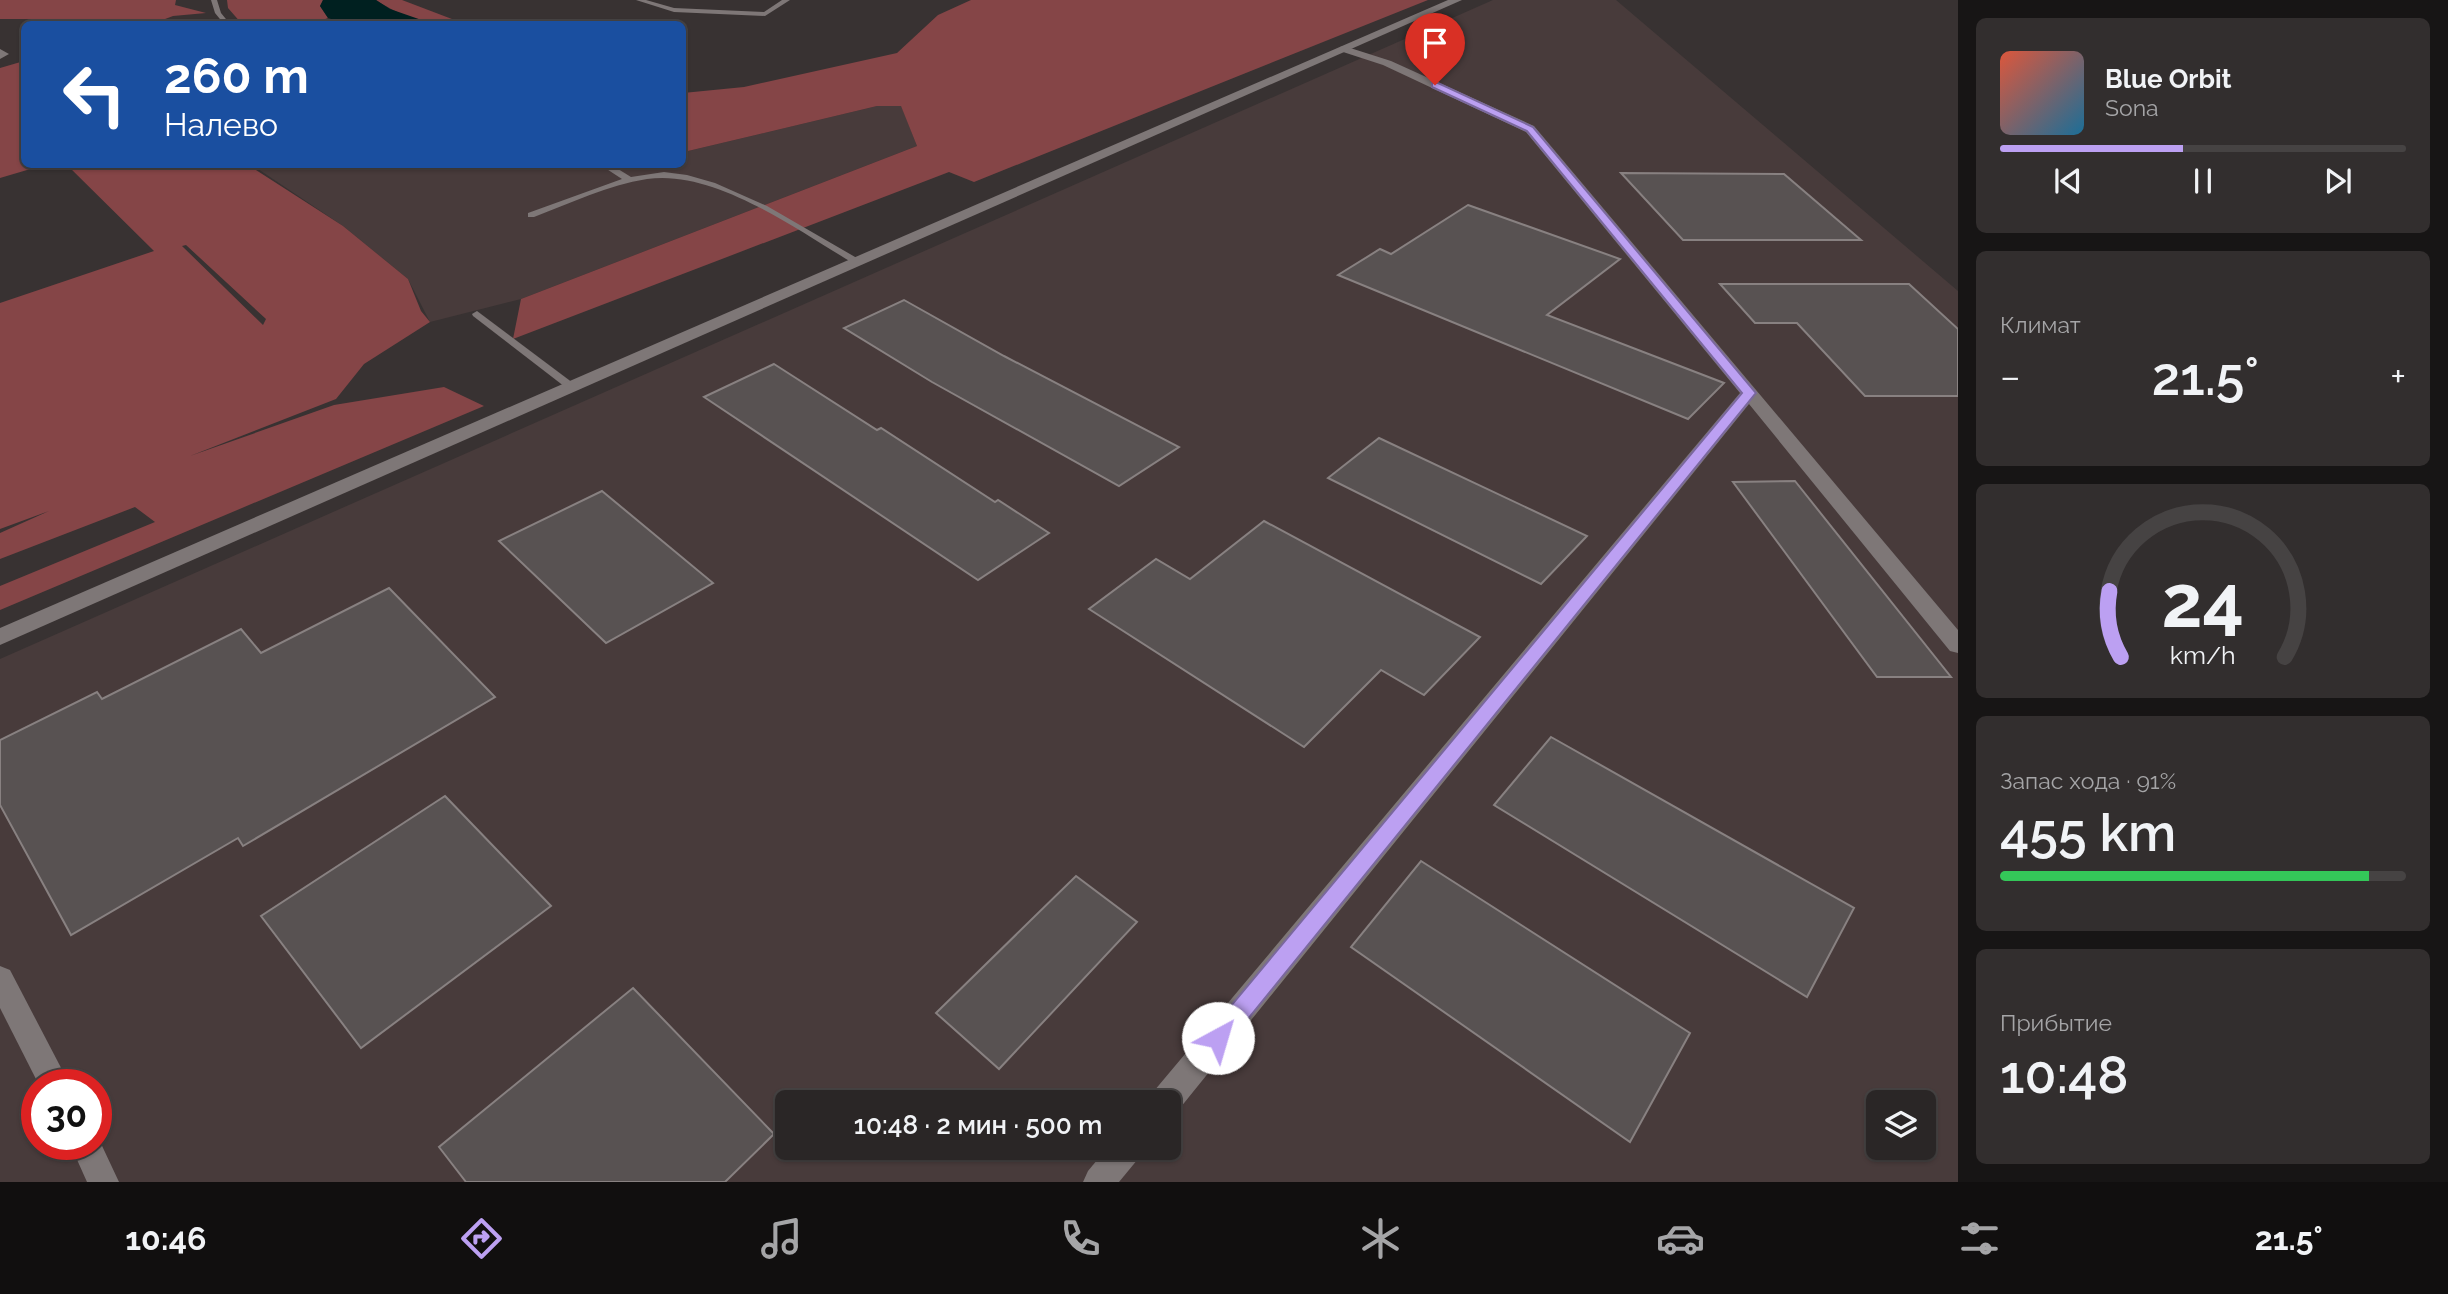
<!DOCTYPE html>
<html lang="ru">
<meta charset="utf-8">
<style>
:root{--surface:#2a2626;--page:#322e2e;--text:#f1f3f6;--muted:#a5a5a7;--line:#464343;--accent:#bca0f2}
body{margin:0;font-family:Raleway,sans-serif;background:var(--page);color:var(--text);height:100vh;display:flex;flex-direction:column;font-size:26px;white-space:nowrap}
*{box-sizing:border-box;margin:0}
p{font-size:23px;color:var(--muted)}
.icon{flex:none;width:38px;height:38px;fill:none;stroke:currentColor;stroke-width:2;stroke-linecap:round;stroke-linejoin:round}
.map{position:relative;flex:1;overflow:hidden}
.details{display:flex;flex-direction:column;gap:18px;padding:18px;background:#171515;width:490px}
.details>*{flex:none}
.banner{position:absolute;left:21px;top:21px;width:665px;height:147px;border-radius:10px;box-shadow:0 2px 5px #0004,0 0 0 2px var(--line);background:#1a4fa0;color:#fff;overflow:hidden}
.controls{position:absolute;left:1866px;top:1090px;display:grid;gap:14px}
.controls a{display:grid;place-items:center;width:70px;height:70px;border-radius:10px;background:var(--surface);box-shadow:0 2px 5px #0004,0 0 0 2px var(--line);font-size:35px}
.speed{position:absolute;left:21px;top:1069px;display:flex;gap:14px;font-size:35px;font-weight:700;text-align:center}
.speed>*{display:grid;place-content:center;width:91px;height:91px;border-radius:50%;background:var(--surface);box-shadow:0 2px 5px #0004,0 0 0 2px var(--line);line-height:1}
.speed .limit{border:10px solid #d22;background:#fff;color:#111}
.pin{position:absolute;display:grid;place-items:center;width:60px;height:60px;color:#fff;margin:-72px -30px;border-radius:50% 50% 50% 0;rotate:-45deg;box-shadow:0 0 7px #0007}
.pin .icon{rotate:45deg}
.me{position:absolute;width:77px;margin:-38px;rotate:39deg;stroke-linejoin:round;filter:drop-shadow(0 0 5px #0008)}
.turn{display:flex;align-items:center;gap:24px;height:147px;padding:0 28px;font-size:32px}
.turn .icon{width:91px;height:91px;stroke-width:2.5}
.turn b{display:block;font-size:49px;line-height:60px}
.big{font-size:52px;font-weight:600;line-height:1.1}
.details .card{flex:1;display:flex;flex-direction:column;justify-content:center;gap:10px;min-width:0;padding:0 24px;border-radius:10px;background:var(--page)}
.details .dial{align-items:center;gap:0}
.dial svg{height:182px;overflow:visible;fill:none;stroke:var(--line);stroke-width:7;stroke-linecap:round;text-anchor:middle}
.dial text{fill:var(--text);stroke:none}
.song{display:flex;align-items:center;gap:21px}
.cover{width:84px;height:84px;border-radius:10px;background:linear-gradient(135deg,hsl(10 70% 55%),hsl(200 70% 35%))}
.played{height:7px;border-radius:4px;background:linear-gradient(90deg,var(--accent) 45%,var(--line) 45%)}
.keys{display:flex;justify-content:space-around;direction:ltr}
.heat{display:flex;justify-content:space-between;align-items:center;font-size:38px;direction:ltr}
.charge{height:10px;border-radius:5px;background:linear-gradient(90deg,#34c759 91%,var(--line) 0)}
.trip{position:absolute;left:775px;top:1090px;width:406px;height:70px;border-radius:10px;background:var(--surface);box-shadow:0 2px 5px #0004,0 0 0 2px var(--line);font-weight:600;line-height:70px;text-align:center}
.tabs{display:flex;height:112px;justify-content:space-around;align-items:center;background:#110f0f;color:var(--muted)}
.tabs .icon{width:49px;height:49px}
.tabs .on{color:var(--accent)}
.tabs b{font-size:32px;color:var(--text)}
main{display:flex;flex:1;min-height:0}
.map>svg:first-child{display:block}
.built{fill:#483b3b;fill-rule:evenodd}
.green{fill:#854547;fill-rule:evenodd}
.water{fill:#002020}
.building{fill:#585252;stroke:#888181;stroke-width:2}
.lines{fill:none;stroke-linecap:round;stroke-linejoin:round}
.service{fill:#7e7777;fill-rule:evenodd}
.minor{fill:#7e7777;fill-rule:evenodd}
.secondary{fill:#7e7777;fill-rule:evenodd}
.route{fill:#bca0f2;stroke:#7a689d;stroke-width:2}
</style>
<main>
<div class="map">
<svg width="1958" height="1182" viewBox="0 0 1958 1182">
<rect width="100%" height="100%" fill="#383232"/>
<!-- built -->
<g class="built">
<path d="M1493,0H1616L1958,291V1182H0V659ZM37,1085H96V1144H37ZM788,1102H1169V1148H788ZM1878,1102H1923V1148H1878Z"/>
<path d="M901,105L917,146L521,299L430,322L408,279L343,226L252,165L682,164L683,149L688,151L877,106Z"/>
</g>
<!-- green -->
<g class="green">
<path d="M0,0H176L175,5L206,13L173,16L152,24H99L85,19H0Z"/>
<path d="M227,0H323L320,6L328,18L312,24H242L228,8Z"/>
<path d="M376,0H402L465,24C432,25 404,19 376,0Z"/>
<path d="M971,0H1428L974,182L949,172L513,339L521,299L917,146L901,106H877L688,151L683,149V93L744,87L897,53L938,15Z"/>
<path d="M24,61V164L44,165L0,178V68Z"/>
<path d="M67,165H248L343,226L408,279L421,311L430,322L364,364L336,399L190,456L334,405L444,387L484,406L0,610V586L155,522L135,507L0,559V533L49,511L0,529V303L154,251ZM186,245L266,319L263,325L182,246Z"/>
</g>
<!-- water -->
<path class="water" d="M323,0H376L390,9L433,24H347L328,18L320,6Z"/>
<!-- building -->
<g class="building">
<path d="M1621,173L1784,174L1861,240H1683Z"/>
<path d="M1468,205L1620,259L1547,315L1724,383L1688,419L1338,275L1380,249L1391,254Z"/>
<path d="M1720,284H1909L1958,329V396H1865L1797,323H1755Z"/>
<path d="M904,300L1004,356L1179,447L1119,486L932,382L844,328Z"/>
<path d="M774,364L877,430L881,428L995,502L998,500L1049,533L978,580L704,397Z"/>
<path d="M1379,438L1587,536L1541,584L1328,478Z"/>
<path d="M1795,481L1951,677H1877L1733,482Z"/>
<path d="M602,491L713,583L606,643L499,541Z"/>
<path d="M1264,521L1480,637L1424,695L1381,670L1304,747L1089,609L1156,559L1190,579Z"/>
<path d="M389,588L495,697L243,846L238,838L71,935L0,805V740L97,692L102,699L241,629L261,653Z"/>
<path d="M1551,737L1854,908L1807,997L1494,805Z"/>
<path d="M445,796L551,906L361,1048L261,916Z"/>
<path d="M1421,861L1690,1033L1630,1142L1351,947Z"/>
<path d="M1076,876L1137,922L999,1069L936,1013Z"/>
<path d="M633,988L774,1134L725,1182H466L439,1147Z"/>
</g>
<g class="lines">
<!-- service -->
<g class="service">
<path d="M211,0H217L221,13L230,24H224L215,13Z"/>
<path d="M636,0H646L674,8L764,12L782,0H790L765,16L674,12Z"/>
<path d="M0,49L9,54L0,59Z"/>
<path d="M599,164H610L631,177L664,172L687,175L715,183L767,206L862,261L853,263C797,230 715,169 647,179C608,185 571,203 534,217H528V213L622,179Z"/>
<path d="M477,311L577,386V390H569L473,316L472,314Z"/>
</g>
<!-- minor -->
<g class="minor">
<path d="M1344,46L1391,61L1534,126L1958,630V653L1950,651L1749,404L1176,1113L1169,1115V1102H1150L1154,1091L1740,393L1526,132L1383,65L1340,51V47Z"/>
<path d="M0,966L10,970L70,1085H39L0,1008Z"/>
<path d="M96,1133L119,1182H87L70,1144H96Z"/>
<path d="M1107,1148H1143L1138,1159L1119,1182H1083L1088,1171Z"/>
</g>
<!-- secondary -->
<path class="secondary" d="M1448,0H1462L0,645V628Z"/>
</g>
<!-- route -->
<path class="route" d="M1432,83H1438L1533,127L1756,393L1226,1046L1218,1049L1210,1046L1207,1038L1210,1031L1742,393L1527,131L1432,87Z"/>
</svg>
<div class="controls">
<a><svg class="icon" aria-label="layers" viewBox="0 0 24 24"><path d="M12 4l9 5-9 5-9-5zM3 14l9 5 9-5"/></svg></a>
</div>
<div class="speed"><div class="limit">30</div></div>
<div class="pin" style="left:1435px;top:85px;background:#d93025"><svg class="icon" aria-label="arrive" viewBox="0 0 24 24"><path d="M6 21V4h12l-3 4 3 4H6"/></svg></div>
<svg class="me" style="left:1218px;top:1038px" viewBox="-20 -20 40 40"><circle r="19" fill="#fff"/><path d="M0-13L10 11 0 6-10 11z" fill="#bca0f2"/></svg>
<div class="trip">10:48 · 2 мин · 500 m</div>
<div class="banner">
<div class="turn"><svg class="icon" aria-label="left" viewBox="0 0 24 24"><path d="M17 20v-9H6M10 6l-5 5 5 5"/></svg><div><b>260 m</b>Налево</div></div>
</div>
</div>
<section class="details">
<div class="card">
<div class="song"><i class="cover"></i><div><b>Blue Orbit</b><p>Sona</p></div></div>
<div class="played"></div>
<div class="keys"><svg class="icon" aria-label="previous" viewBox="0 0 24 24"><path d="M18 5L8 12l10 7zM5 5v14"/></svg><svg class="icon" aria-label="pause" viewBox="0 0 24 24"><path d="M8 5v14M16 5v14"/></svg><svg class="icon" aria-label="next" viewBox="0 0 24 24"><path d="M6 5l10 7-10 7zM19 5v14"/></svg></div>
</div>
<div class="card"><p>Климат</p>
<div class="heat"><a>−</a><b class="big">21.5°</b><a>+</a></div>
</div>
<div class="card dial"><svg viewBox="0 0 100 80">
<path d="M14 69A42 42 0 1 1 86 69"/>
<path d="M14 69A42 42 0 0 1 9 40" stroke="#bca0f2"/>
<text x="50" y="56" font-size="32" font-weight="700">24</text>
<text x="50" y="72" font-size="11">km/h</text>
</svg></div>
<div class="card"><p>Запас хода · 91%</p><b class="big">455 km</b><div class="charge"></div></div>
<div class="card"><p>Прибытие</p><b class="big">10:48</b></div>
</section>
</main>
<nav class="tabs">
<b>10:46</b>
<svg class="icon on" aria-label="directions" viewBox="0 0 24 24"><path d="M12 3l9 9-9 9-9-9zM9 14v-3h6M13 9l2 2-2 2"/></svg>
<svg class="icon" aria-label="music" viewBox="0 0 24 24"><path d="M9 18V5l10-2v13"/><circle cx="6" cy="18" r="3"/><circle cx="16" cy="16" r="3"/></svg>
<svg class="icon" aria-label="phone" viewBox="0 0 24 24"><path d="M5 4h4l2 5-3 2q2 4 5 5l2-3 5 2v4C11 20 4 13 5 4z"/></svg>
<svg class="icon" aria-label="climate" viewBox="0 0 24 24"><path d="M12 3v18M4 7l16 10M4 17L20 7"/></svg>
<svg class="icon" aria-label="car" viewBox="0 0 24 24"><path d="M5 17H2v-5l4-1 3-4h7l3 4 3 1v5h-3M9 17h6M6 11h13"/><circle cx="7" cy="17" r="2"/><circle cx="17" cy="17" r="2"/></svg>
<svg class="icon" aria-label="filters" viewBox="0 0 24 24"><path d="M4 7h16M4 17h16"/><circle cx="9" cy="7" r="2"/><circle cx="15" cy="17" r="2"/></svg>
<b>21.5°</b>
</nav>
